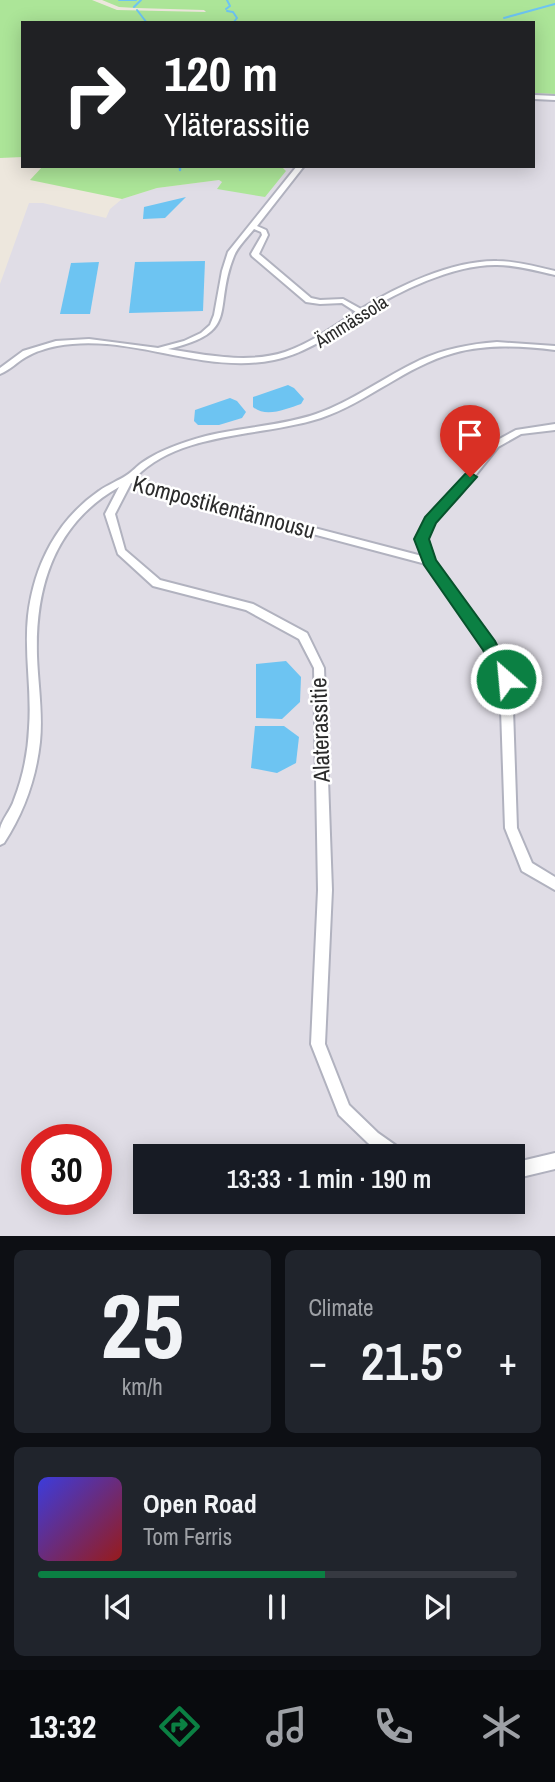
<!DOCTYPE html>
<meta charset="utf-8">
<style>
:root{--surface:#171b24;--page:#20242c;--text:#f1f3f6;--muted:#9ea1a6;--line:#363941;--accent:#0b8043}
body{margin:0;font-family:"Archivo Narrow",sans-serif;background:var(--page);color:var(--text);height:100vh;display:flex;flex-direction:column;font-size:26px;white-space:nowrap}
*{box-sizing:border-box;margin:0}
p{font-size:23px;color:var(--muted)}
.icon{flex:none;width:38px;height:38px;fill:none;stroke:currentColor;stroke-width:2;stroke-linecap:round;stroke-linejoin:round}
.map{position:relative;height:1236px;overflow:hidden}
.side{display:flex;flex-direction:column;gap:14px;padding:14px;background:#0d0f14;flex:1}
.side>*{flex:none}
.banner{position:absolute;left:21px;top:21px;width:514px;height:147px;border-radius:0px;box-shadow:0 4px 18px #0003;background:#202124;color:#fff;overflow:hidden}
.speed{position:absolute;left:21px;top:1124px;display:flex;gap:14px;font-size:35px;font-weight:700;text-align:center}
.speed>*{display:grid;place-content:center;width:91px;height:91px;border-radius:50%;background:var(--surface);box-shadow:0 4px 18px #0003;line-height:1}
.speed .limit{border:10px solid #d22;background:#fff;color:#111}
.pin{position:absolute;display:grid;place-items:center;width:60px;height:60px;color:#fff;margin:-72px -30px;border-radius:50% 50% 50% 0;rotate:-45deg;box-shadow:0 0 7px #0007}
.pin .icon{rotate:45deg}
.me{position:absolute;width:77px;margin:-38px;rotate:333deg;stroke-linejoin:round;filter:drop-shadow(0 0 5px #0008)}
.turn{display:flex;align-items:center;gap:24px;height:147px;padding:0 28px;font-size:32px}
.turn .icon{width:91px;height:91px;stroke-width:2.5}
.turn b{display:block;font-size:49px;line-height:60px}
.big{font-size:52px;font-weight:600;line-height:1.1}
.side .card{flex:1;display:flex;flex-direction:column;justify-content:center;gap:10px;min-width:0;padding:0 24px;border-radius:10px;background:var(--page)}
.side .dial{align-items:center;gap:0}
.dial b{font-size:91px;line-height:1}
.song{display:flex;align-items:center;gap:21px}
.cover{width:84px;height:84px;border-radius:10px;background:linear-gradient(135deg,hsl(240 70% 55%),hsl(0 70% 35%))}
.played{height:7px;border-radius:4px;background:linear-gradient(90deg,var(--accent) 60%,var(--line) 60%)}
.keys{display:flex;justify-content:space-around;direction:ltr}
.heat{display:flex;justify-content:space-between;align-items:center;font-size:38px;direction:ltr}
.side .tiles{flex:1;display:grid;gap:14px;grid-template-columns:1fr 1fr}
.card:last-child{grid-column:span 2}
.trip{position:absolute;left:133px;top:1144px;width:392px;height:70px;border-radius:0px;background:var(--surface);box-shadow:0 4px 18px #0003;font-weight:600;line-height:70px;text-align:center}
.menu{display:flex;height:112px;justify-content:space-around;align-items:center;background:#090b0e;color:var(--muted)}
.menu .icon{width:49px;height:49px}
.menu .on{color:var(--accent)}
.menu b{font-size:32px;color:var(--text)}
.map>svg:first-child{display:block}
.industrial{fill:#e0dde6;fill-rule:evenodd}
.green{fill:#ace598}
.water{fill:#6dc4f2}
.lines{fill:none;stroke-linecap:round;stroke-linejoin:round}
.stream-far1{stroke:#6dc4f2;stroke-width:2}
.stream{stroke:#6dc4f2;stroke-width:2.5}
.minor-casing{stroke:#b1b2bf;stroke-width:4}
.minor{fill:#fff;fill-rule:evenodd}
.route{fill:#0b8043;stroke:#07532c;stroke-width:2}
.labels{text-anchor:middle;stroke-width:5;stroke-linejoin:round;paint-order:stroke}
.far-street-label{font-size:19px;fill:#2b2b2b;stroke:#fff}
.street-label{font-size:23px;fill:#2b2b2b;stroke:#fff}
</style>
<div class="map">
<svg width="555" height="1236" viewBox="0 0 555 1236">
<rect width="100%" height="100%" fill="#ede7dd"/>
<!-- industrial -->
<path class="industrial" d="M534,93L555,94V1236H0V284L29,203H43L106,218L110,209L122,199L157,188L219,180L222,182L218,188L286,170L281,166H534ZM37,1139H96V1199H37ZM145,1157H513V1202H145Z"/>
<!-- green -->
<g class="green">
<path d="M0,0H92L117,10L206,12L204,10L136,8L119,7L102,0H555V94L534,93V23H23V157L0,158Z"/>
<path d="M43,166H281L286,171L265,197L217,189L222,182L219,180L157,188L122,199L30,180Z"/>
</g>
<!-- water -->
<g class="water">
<path d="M186,197L165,218L143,219L144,207Z"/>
<path d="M205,261L203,311L129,313L135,262Z"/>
<path d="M99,262L90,314H60L71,263Z"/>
<path d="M288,385L294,388L304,399L301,404C286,409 266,418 253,407V397Z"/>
<path d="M230,398L237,401L246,412L242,418L219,425H198L194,421L195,410Z"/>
<path d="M286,661L301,677L300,702L282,719L256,718V664Z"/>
<path d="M255,726H284L299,737L296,763L277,773L251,768Z"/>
</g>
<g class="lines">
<!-- stream-far1 -->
<g class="stream-far1">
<path d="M119,0H136"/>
<path d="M134,7L141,0"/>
<path d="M226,9L230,6L227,0"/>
<path d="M137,10L147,23"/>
<path d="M227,11L233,12L237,18L233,23"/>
<path d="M504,18L555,4"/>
</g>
<!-- stream -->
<path class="stream" d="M180,166V170"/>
<defs>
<g id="minor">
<path d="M534,95L555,96V100L534,99Z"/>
<path d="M297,166H304L257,226L266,230L268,235L259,254L311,298L320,300L343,299L361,309C397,286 454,260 497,261C516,261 536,267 555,271V275C536,271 517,265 497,265C455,264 398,291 363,314C335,332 308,353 274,360C202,375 129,332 57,346C47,348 34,352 26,357C17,362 10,370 0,374V368L23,351L56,341L89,339L158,348L184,341L201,333L210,325L214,315L222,271L228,252ZM254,229L261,232L262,235L251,254L252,256L306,302L320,304L342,303L356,312C333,327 311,343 285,352C248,364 206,355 168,349C242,332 212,310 234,256C238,246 247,238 254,229Z"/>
<path d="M497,342L555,346V350C522,346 487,344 454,353C406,366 368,402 321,418C263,437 180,431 136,477L172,491L422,556L417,539L427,518L453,492L492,443L516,430L555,424V430L521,434L498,447L459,496L434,522L427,539L434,560L493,643L512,679L517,828L532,863L555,877V890L522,871L505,828L500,679L485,649L426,564L169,496L131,483L115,514L125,550L160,580L253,604L307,633L324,668L332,890L325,1044L349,1105L378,1133L405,1152L408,1157H386L368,1143L339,1115L311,1044L318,890L314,668L299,639L246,610L153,586L118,554L105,514L119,487C55,523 35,586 37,656C38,685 43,713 40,742C36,779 24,812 4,843L0,845C0,840 0,833 0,829C2,819 11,810 14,800C23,777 28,752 29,728C32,690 24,654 28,616C34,565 57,520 99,491C107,485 118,481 127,475C132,472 137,466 143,462C162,449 184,442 206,436C242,427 281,426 316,414C353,401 384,377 420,360C444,349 470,344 497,342Z"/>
<path d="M555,1153V1169L513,1179V1163Z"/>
</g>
</defs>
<!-- minor casing -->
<use href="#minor" class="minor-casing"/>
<!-- minor -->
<use href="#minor" class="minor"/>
</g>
<!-- route -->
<path class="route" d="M470,472L477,477L436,523L429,539L436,560L495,641L514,679L512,684H500L483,650L424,565L414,539L425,517L465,474Z"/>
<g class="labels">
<!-- far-street labels -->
<g class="far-street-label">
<text transform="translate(351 321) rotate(-32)" y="7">Ämmässola</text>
</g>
<!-- street labels -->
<g class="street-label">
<text transform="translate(224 507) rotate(15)" y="8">Kompostikentännousu</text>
<text transform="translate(320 730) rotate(-92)" y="8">Alaterassitie</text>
</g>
</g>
</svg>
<div class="speed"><div class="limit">30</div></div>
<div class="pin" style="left:470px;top:477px;background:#d93025"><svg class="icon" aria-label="arrive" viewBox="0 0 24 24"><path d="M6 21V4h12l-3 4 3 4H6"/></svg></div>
<svg class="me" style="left:506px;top:679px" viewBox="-20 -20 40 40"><circle r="17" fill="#0b8043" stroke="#fff" stroke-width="3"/><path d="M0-11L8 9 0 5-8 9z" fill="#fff"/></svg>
<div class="trip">13:33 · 1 min · 190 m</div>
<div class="banner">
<div class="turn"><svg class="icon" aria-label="right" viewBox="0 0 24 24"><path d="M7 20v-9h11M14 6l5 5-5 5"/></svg><div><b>120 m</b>Yläterassitie</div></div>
</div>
</div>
<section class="side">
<div class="tiles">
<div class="card dial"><b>25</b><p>km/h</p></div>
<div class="card"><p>Climate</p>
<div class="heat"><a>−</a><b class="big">21.5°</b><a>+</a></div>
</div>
<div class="card">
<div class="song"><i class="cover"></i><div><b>Open Road</b><p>Tom Ferris</p></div></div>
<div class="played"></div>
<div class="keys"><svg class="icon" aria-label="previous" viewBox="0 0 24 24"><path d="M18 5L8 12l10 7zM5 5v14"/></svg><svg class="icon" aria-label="pause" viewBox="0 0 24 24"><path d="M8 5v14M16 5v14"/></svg><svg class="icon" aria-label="next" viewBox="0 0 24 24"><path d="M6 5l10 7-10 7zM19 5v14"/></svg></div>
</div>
</div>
</section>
<nav class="menu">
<b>13:32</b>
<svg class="icon on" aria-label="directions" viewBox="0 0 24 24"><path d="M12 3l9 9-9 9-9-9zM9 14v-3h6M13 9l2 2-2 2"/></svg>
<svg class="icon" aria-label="music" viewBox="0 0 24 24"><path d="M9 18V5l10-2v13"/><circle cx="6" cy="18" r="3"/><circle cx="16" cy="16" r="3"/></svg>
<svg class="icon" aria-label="phone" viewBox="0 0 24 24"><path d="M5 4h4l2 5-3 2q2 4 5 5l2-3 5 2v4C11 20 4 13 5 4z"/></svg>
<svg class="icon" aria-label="climate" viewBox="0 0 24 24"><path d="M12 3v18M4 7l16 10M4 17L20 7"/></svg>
</nav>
